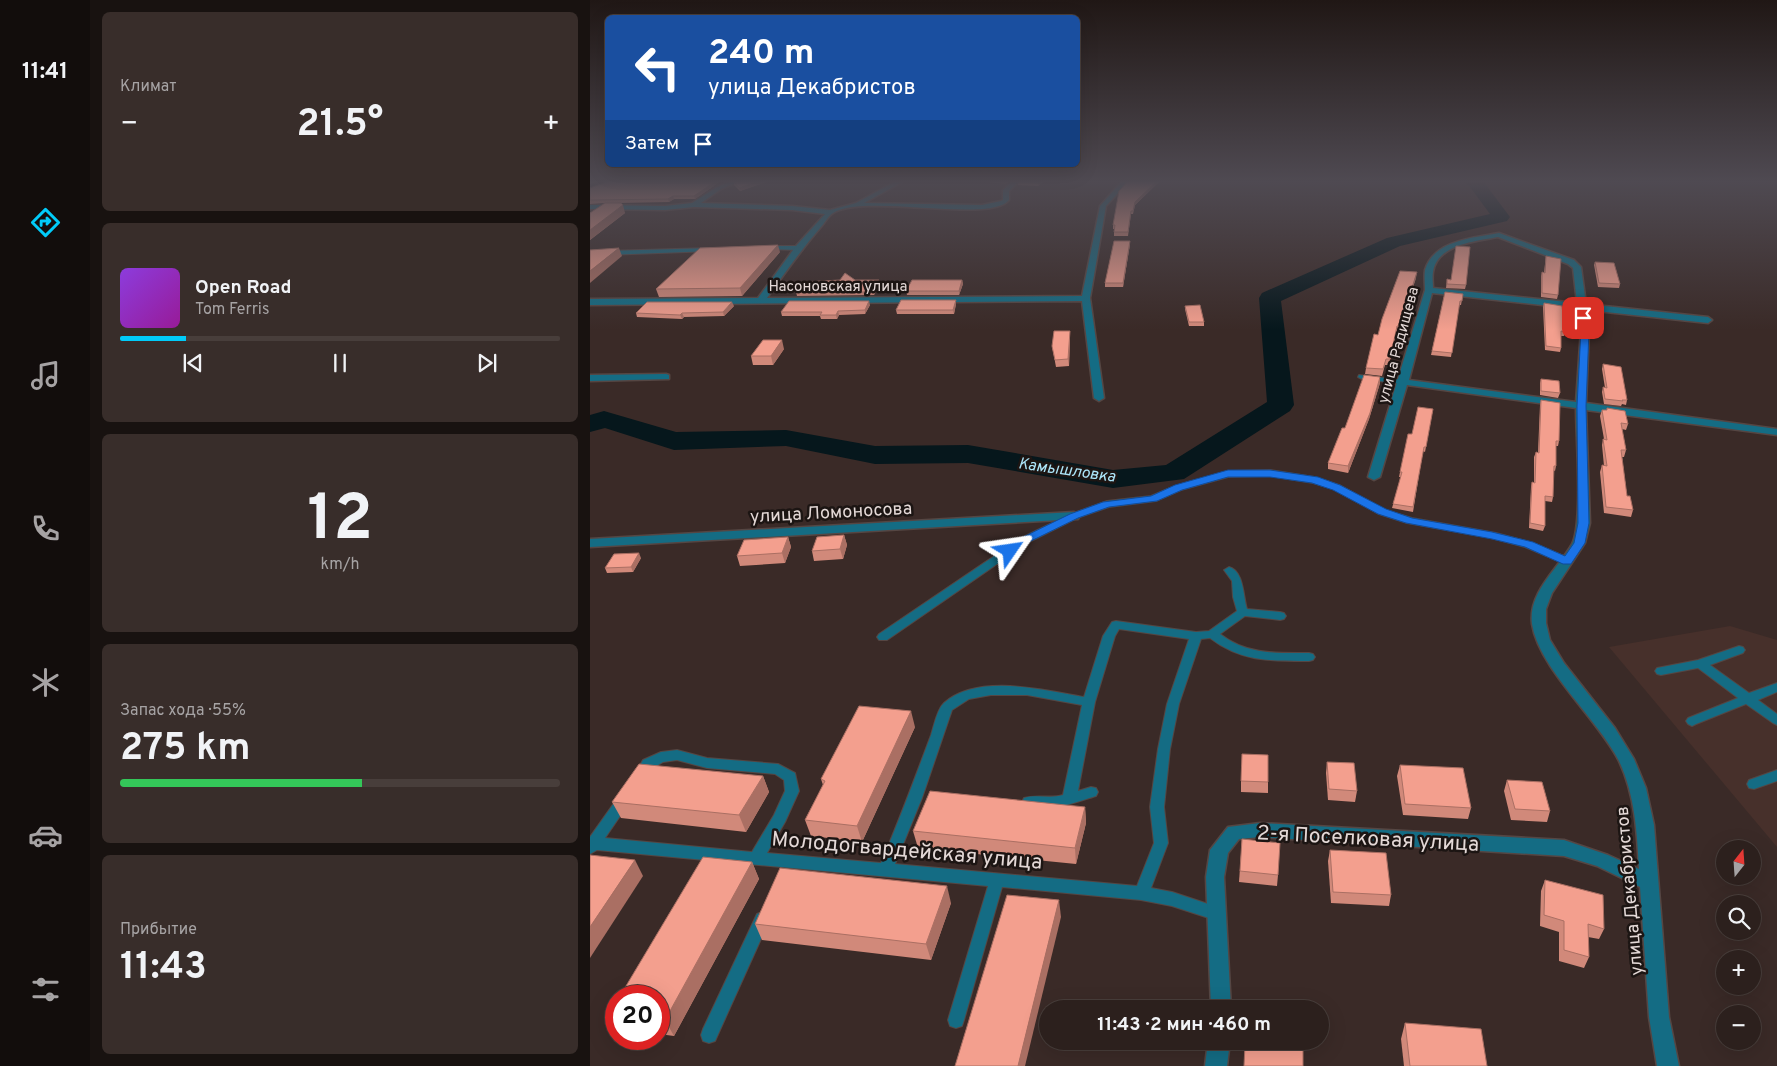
<!DOCTYPE html>
<html lang="ru">
<meta charset="utf-8">
<style>
:root{--surface:#2c201d;--page:#382d2a;--text:#f1f3f6;--muted:#a6a3a4;--line:#483e3b;--accent:#01cbf9}
body{margin:0;font-family:Overpass,sans-serif;background:var(--page);color:var(--text);height:100vh;display:flex;flex-direction:column;font-size:19px;white-space:nowrap}
*{box-sizing:border-box;margin:0}
p{font-size:16px;color:var(--muted)}
.icon{flex:none;width:28px;height:28px;fill:none;stroke:currentColor;stroke-width:2;stroke-linecap:round;stroke-linejoin:round}
.map{position:relative;flex:1;overflow:hidden}
.details{display:flex;flex-direction:column;gap:12px;padding:12px;background:#181210;width:500px}
.details>*{flex:none}
.hud{position:absolute;left:15px;top:15px;width:475px;height:152px;border-radius:8px;box-shadow:0 5px 20px #0002,0 0 0 1px var(--line);background:#1a4fa0;color:#fff;overflow:hidden}
.needle{width:32px;rotate:17deg}
.fabs{position:absolute;left:1126px;top:840px;display:grid;gap:10px}
.fabs a{display:grid;place-items:center;width:45px;height:45px;border-radius:50%;background:var(--surface);box-shadow:0 5px 20px #0002,0 0 0 1px var(--line);font-size:25px}
.speed{position:absolute;left:15px;top:985px;display:flex;gap:10px;font-size:25px;font-weight:700;text-align:center}
.speed>*{display:grid;place-content:center;width:65px;height:65px;border-radius:50%;background:var(--surface);box-shadow:0 5px 20px #0002,0 0 0 1px var(--line);line-height:1}
.speed .limit{border:8px solid #d22;background:#fff;color:#111}
.pin{position:absolute;display:grid;place-items:center;width:42px;height:42px;color:#fff;margin:-21px;border-radius:10px;box-shadow:0 2px 8px #0006}
.me{position:absolute;width:55px;margin:-28px;rotate:58deg;stroke-linejoin:round;filter:drop-shadow(0 0 4px #0008)}
.turn{display:flex;align-items:center;gap:18px;height:105px;padding:0 20px;font-size:22px}
.turn .icon{width:65px;height:65px;stroke-width:2.5}
.turn b{display:block;font-size:35px;line-height:42px}
.then{display:flex;align-items:center;height:48px;padding:0 20px;background:#0003;gap:10px;font-size:19px}
.big{font-size:38px;font-weight:700;line-height:1.1}
.details .card{flex:1;display:flex;flex-direction:column;justify-content:center;gap:8px;min-width:0;padding:0 18px;border-radius:8px;background:var(--page)}
.details .dial{align-items:center;gap:0}
.dial b{font-size:65px;line-height:1}
.song{display:flex;align-items:center;gap:15px}
.cover{width:60px;height:60px;border-radius:8px;background:linear-gradient(135deg,hsl(270 70% 55%),hsl(300 70% 35%))}
.played{height:5px;border-radius:2px;background:linear-gradient(90deg,var(--accent) 15%,var(--line) 15%)}
.keys{display:flex;justify-content:space-around;direction:ltr}
.heat{display:flex;justify-content:space-between;align-items:center;font-size:28px;direction:ltr}
.charge{height:8px;border-radius:4px;background:linear-gradient(90deg,#34c759 55%,var(--line) 0)}
.trip{position:absolute;left:449px;top:1000px;width:290px;height:50px;border-radius:25px;background:var(--surface);box-shadow:0 5px 20px #0002,0 0 0 1px var(--line);font-weight:700;line-height:50px;text-align:center}
main{display:flex;flex:1;min-height:0}
.tab-bar{display:flex;flex-direction:column;width:90px;justify-content:space-around;align-items:center;background:#120d0c;color:var(--muted)}
.tab-bar .icon{width:35px;height:35px}
.tab-bar .selected{color:var(--accent)}
.tab-bar b{font-size:22px;color:var(--text)}
.map>svg:first-child{display:block}
.built{fill:#47302b}
.lines{fill:none;stroke-linecap:round;stroke-linejoin:round}
.river{fill:#06171c;fill-rule:evenodd}
.service-casing{stroke:#554643;stroke-width:2}
.minor-casing{stroke:#554643;stroke-width:3}
.service{fill:#146c84;fill-rule:evenodd}
.minor{fill:#146c84;fill-rule:evenodd}
.wall{fill:#d1897a}
.shaded-wall{fill:#aa6f63}
.building{fill:#f39f8e;stroke:#aa6f63}
.route{fill:#1a73e8;stroke:#114b97}
.labels{text-anchor:middle;stroke-width:5;stroke-linejoin:round;paint-order:stroke}
.far-street-label{font-size:15px;fill:#e4d9d7;stroke:#1c1513}
.far-water-label{font-size:16px;font-style:italic;fill:#ace5f9;stroke:#1c1513}
.street-label{font-size:18px;fill:#e4d9d7;stroke:#1c1513}
.near-street-label{font-size:21px;fill:#e4d9d7;stroke:#1c1513}
</style>
<main>
<nav class="tab-bar">
<b>11:41</b>
<svg class="icon selected" aria-label="directions" viewBox="0 0 24 24"><path d="M12 3l9 9-9 9-9-9zM9 14v-3h6M13 9l2 2-2 2"/></svg>
<svg class="icon" aria-label="music" viewBox="0 0 24 24"><path d="M9 18V5l10-2v13"/><circle cx="6" cy="18" r="3"/><circle cx="16" cy="16" r="3"/></svg>
<svg class="icon" aria-label="phone" viewBox="0 0 24 24"><path d="M5 4h4l2 5-3 2q2 4 5 5l2-3 5 2v4C11 20 4 13 5 4z"/></svg>
<svg class="icon" aria-label="climate" viewBox="0 0 24 24"><path d="M12 3v18M4 7l16 10M4 17L20 7"/></svg>
<svg class="icon" aria-label="car" viewBox="0 0 24 24"><path d="M5 17H2v-5l4-1 3-4h7l3 4 3 1v5h-3M9 17h6M6 11h13"/><circle cx="7" cy="17" r="2"/><circle cx="17" cy="17" r="2"/></svg>
<svg class="icon" aria-label="filters" viewBox="0 0 24 24"><path d="M4 7h16M4 17h16"/><circle cx="9" cy="7" r="2"/><circle cx="15" cy="17" r="2"/></svg>
</nav>
<section class="details">
<div class="card"><p>Климат</p>
<div class="heat"><a>−</a><b class="big">21.5°</b><a>+</a></div>
</div>
<div class="card">
<div class="song"><i class="cover"></i><div><b>Open Road</b><p>Tom Ferris</p></div></div>
<div class="played"></div>
<div class="keys"><svg class="icon" aria-label="previous" viewBox="0 0 24 24"><path d="M18 5L8 12l10 7zM5 5v14"/></svg><svg class="icon" aria-label="pause" viewBox="0 0 24 24"><path d="M8 5v14M16 5v14"/></svg><svg class="icon" aria-label="next" viewBox="0 0 24 24"><path d="M6 5l10 7-10 7zM19 5v14"/></svg></div>
</div>
<div class="card dial"><b>12</b><p>km/h</p></div>
<div class="card"><p>Запас хода · 55%</p><b class="big">275 km</b><div class="charge"></div></div>
<div class="card"><p>Прибытие</p><b class="big">11:43</b></div>
</section>
<div class="map">
<svg width="1187" height="1066" viewBox="0 0 1187 1066">
<rect width="100%" height="100%" fill="#3a2a27"/>
<!-- built -->
<path class="built" d="M1140,626L1187,640V847L1019,647Z"/>
<g class="lines">
<!-- river -->
<path class="river" d="M874,181H893L920,217L917,221L810,246L691,301L704,405L700,411L594,479L523,488L378,463L285,464L196,446L84,450L15,428L0,432V415L14,411L86,432L196,430L285,446L378,445L523,470L576,465L677,402L669,298L672,293L797,238L900,214L880,187Z"/>
<defs>
<g id="service">
<path d="M176,246H210L213,248L210,250L174,249L173,248Z"/>
<path d="M121,248L124,250L123,251L15,255L0,257V253L15,251Z"/>
<path d="M769,375L813,380L817,382L813,384L772,379L768,377Z"/>
<path d="M680,470L724,477L749,485L795,510L822,518L906,533L943,543L981,559L982,561L977,564L973,563L935,547L901,538L817,523L789,514L743,489L723,483L680,476L638,477L591,490L566,501L519,507L487,518L439,542L297,640H289L287,637L289,634L431,538L481,514L517,501L561,496L585,486L638,471Z"/>
<path d="M639,567C654,571 653,596 657,609L690,612L694,613L696,616L694,619L690,620L655,616L630,634C657,655 687,653 719,653L723,654L725,657L723,660L719,661C681,661 651,662 620,638L611,639L589,704L580,749L574,807L578,843L561,888L582,892L633,909L636,914L633,919L628,921L582,906L551,900L412,887L374,1020L372,1026L366,1028L360,1026L358,1020L398,886L7,850L0,854V837L29,796L34,794L39,796L41,800L15,838L162,852L184,815L195,791L194,780L185,774L117,768L87,760L73,762L63,768L56,780L51,781L46,780L44,776L53,760L71,752L87,750L117,758L188,764L205,773L209,791L195,822L177,853L291,863C309,821 325,778 341,735C344,726 347,709 354,703C388,673 454,690 494,697L513,636L522,622L526,621L606,632L619,631L647,611L643,597L642,581L634,570ZM529,629L599,639L577,704L568,749L560,807L564,843L547,886L305,864L332,798L362,710L379,699L401,695H437L492,705L473,795C460,799 447,794 434,798L432,802L434,806C458,814 483,803 506,796L508,792L506,788L501,787L488,791L505,702L525,636Z"/>
<path d="M1149,646L1153,647L1155,650L1153,653L1120,665L1159,693L1187,683V692L1168,700L1187,714V725L1183,723L1156,704L1106,724L1102,726L1098,724L1096,721L1098,718L1148,698L1108,668L1071,675L1067,674L1065,671L1067,668L1108,660Z"/>
<path d="M1187,770V781L1164,789L1159,788L1157,784L1159,780Z"/>
<path d="M172,912L177,914L180,919L125,1041L119,1043L113,1041L111,1035L113,1029L167,914Z"/>
</g>
<g id="minor">
<path d="M141,181H150L131,189L111,203L202,206L240,210L266,203L306,181H314L274,203L392,205L411,201L413,200V190L422,181H429L419,191V200C399,224 275,193 243,213C238,216 234,224 230,228C211,250 194,274 177,298L492,296L510,206L532,181H539L516,206L500,298L514,398L509,401L504,398L492,301L0,305V299L168,298L206,246L235,214L202,210L104,207L75,210L0,209V205L75,206L102,203L127,187Z"/>
<path d="M909,233L984,260L991,267L996,304L1118,317L1122,320L1118,323L997,310L999,330L996,403L1187,429V435L996,410L1000,523L995,543L962,593L956,609V623L960,640L974,663L1025,728L1044,759L1056,788L1064,825L1079,1017L1089,1066H1067L1059,1017L1050,887L1007,866L974,856L670,837L649,839L638,853L634,877L641,1009H621L616,877L620,850L638,827L670,823L974,840L1018,855L1049,869C1047,832 1045,795 1029,761C1008,719 949,669 942,624C938,592 968,569 982,544C993,523 986,437 986,408L817,385L790,477L784,480L778,477L835,290C835,284 834,276 835,270C844,240 883,238 909,233ZM908,237L978,264L983,268L987,303L843,288C843,283 842,277 843,272C847,244 887,241 908,237ZM842,293L988,309L991,330L986,402L819,380Z"/>
<path d="M76,374L79,375V379L0,381V375Z"/>
<path d="M484,512L490,516L488,519L0,547V539Z"/>
<path d="M618,1041H640L637,1066H615Z"/>
</g>
</defs>
<!-- service casing -->
<use href="#service" class="service-casing"/>
<!-- minor casing -->
<use href="#minor" class="minor-casing"/>
<!-- service -->
<use href="#service" class="service"/>
<!-- minor -->
<use href="#minor" class="minor"/>
</g>
<!-- wall -->
<g class="wall">
<path d="M146,181H179L150,191L144,185V182Z"/>
<path d="M397,181H420L416,184L397,182Z"/>
<path d="M428,181H454L448,186L428,185Z"/>
<path d="M538,181H570L545,205L543,214H541L538,236H524V229H523V225Z"/>
<path d="M124,186L105,199H84L79,202L27,203L35,213L0,240V213L15,203L0,204V188Z"/>
<path d="M540,244L533,287H515V283Z"/>
<path d="M190,252L152,296L69,297L66,289Z"/>
<path d="M956,256L968,295L967,299L951,297V276L952,272H954Z"/>
<path d="M1005,262L1030,284L1029,288L1008,287L1004,265Z"/>
<path d="M826,278L818,302L815,318H812L809,332H806L799,365H795L792,376L775,374L776,368L788,335Z"/>
<path d="M857,279L876,285L875,289L856,288Z"/>
<path d="M265,280H289L290,284L284,295L207,296L206,292Z"/>
<path d="M372,280L373,284L369,295H317L316,291Z"/>
<path d="M855,292L873,294L871,305H869L861,357L841,355Z"/>
<path d="M366,300V304L364,314H307L306,310Z"/>
<path d="M954,303L975,332L974,336H971V348L970,352L955,350L953,307Z"/>
<path d="M280,305L275,314L249,315L247,319H231L230,316H192L191,312Z"/>
<path d="M144,306L134,316L94,317L92,319L47,317L46,313Z"/>
<path d="M595,306L614,322V326H599L595,309Z"/>
<path d="M480,337L479,366L466,367L462,346Z"/>
<path d="M194,349L183,365H163L161,356Z"/>
<path d="M1013,364L1037,400L1036,405L1032,404L1031,406L1014,404L1012,392L1013,387L1015,388L1012,369Z"/>
<path d="M790,377V383L779,419L758,473L738,469V463L755,428Z"/>
<path d="M951,379L970,393L968,398L950,395V383Z"/>
<path d="M951,400L969,441L968,446H966V466L965,471L963,470V497L962,502L955,501V526L953,531L939,528L941,487L942,482L944,483V457L946,452H948L950,405Z"/>
<path d="M1017,408L1038,424L1036,430L1032,429L1036,450L1034,457H1032L1037,496L1043,510L1041,517L1014,513L1010,472L1012,465L1014,466L1012,445L1013,439H1014L1010,416L1012,410H1017Z"/>
<path d="M843,409L835,452L833,451L823,512L802,508L811,477H809L810,472L822,434Z"/>
<path d="M254,535L257,545L253,559L224,561L222,551Z"/>
<path d="M198,537L201,547L195,563L150,566L147,556Z"/>
<path d="M51,558L43,572L17,573L15,568Z"/>
<path d="M325,727L272,842L221,836L215,820L233,785L231,779Z"/>
<path d="M737,762L767,791L765,802L738,800L736,773Z"/>
<path d="M651,765L678,782V793L651,792Z"/>
<path d="M810,765L881,808L878,819L813,815L807,776Z"/>
<path d="M173,776L179,792L156,832L31,818L22,802Z"/>
<path d="M917,780L960,811L957,822L921,820L914,791Z"/>
<path d="M495,807L496,823L486,864L328,848L323,831Z"/>
<path d="M652,839L688,875L687,886L649,882Z"/>
<path d="M740,850L801,895L799,906L741,903L738,861Z"/>
<path d="M162,862L169,879L84,1036L69,1034V996Z"/>
<path d="M955,880L1014,929L1009,939L998,937L999,957L994,968L969,961V932L950,926L951,891Z"/>
<path d="M361,903L341,960L172,940L165,924Z"/>
<path d="M26,1002V1023L20,1013Z"/>
<path d="M815,1023L897,1066H814L811,1039Z"/>
</g>
<!-- shaded-wall -->
<g class="shaded-wall">
<path d="M0,181H9L0,184Z"/>
<path d="M126,181H130L124,186L105,199L104,196Z"/>
<path d="M169,181H179L150,191L149,188Z"/>
<path d="M451,181H454L448,186V183Z"/>
<path d="M567,181H570L545,205L543,214L545,202Z"/>
<path d="M83,196L84,199L79,202L78,199Z"/>
<path d="M33,205L35,213L0,240V230Z"/>
<path d="M540,241V244L533,287V283Z"/>
<path d="M188,245L190,252L152,296L150,288Z"/>
<path d="M29,248L32,256L0,283V271Z"/>
<path d="M827,272L826,278L818,302L815,318L819,297Z"/>
<path d="M289,280L290,284L284,295V292Z"/>
<path d="M372,280L373,284L369,295V291Z"/>
<path d="M366,300V304L364,314L363,310Z"/>
<path d="M279,301L280,305L275,314V310Z"/>
<path d="M142,302L144,306L134,316L133,312Z"/>
<path d="M248,311L249,315L247,319L246,315Z"/>
<path d="M92,313L94,317L92,319L90,315Z"/>
<path d="M480,331V337L479,366L478,359Z"/>
<path d="M192,340L194,349L183,365L181,356Z"/>
<path d="M790,377V383L779,419L758,473V466Z"/>
<path d="M254,535L257,545L253,559L250,549Z"/>
<path d="M198,537L201,547L195,563L192,553Z"/>
<path d="M49,553L51,558L43,572L41,567Z"/>
<path d="M321,711L325,727L272,842L267,826Z"/>
<path d="M173,776L179,792L156,832L149,815Z"/>
<path d="M495,807L496,823L486,864L485,848Z"/>
<path d="M45,860L53,876L0,958V927Z"/>
<path d="M162,862L169,879L84,1036L75,1020Z"/>
<path d="M357,886L361,903L341,960L336,944Z"/>
<path d="M469,900L471,917L435,1066H428Z"/>
</g>
<!-- building -->
<g class="building">
<path d="M19,181H126L104,196H83L78,199L0,200V188Z"/>
<path d="M146,181H169L149,188L144,182Z"/>
<path d="M428,181H451L448,183Z"/>
<path d="M538,181H567L545,202L543,211H541L538,232H524L525,225H523L529,191Z"/>
<path d="M15,203H31L33,205L0,230V213Z"/>
<path d="M524,241H540L533,283H515Z"/>
<path d="M188,245L150,288L66,289L110,248Z"/>
<path d="M866,246L880,247L876,285L857,284V279L861,280Z"/>
<path d="M29,248L0,271V250Z"/>
<path d="M956,256L971,259L968,295L952,293V272L955,273Z"/>
<path d="M1005,262L1024,263L1030,284L1009,283Z"/>
<path d="M810,271L827,272L819,297L816,313L812,312L810,326H807L800,359H796L793,369L776,368L784,334L788,335L792,319Z"/>
<path d="M255,273L265,280H289L284,292H206L214,282L250,280Z"/>
<path d="M322,280H372L369,291H316Z"/>
<path d="M855,292L873,294L872,301H870L862,353L842,351Z"/>
<path d="M311,300H366L363,310H306Z"/>
<path d="M199,301H279L275,310L248,311L246,315H230L232,312H191Z"/>
<path d="M57,302H142L133,312L92,313L90,315L46,313Z"/>
<path d="M954,303L972,306L975,332L971,331V348L956,346Z"/>
<path d="M610,305L614,322H599L595,306Z"/>
<path d="M464,331H480L478,359L465,360L462,346Z"/>
<path d="M173,340H192L181,356H161Z"/>
<path d="M1013,364L1031,367L1037,400H1032L1033,401L1015,399L1013,387L1017,388Z"/>
<path d="M774,375L790,377L780,413L758,466L738,463L752,428H755Z"/>
<path d="M951,379L969,381L970,393L951,391Z"/>
<path d="M951,400L970,403L969,441H966V466H964L963,497L955,496V526L940,523L942,482L945,483L946,452L949,453Z"/>
<path d="M828,407L843,409L836,447H834L823,507L803,504L812,472H810L818,434H822Z"/>
<path d="M1017,408L1035,411L1038,424L1031,423L1036,450H1031L1037,496H1040L1043,510L1016,507L1012,465L1017,466L1013,439L1017,440L1012,410H1017Z"/>
<path d="M254,535L250,549L222,551L227,537Z"/>
<path d="M198,537L192,553L147,556L154,540Z"/>
<path d="M49,553L41,567L15,568L24,554Z"/>
<path d="M269,706L321,711L267,826L215,820L235,781L231,779Z"/>
<path d="M652,754L678,755V782L651,781Z"/>
<path d="M737,762L764,763L767,791L739,789Z"/>
<path d="M49,764L173,776L149,815L22,802Z"/>
<path d="M810,765L873,768L881,808L815,804Z"/>
<path d="M917,780L952,782L960,811L925,809Z"/>
<path d="M340,791L495,807L485,848L323,831Z"/>
<path d="M652,839L690,843L688,875L650,871Z"/>
<path d="M740,850L796,853L801,895L743,892Z"/>
<path d="M0,855L45,860L0,927Z"/>
<path d="M113,857L162,862L75,1020L69,1019V996H30Z"/>
<path d="M190,868L357,886L336,944L165,924Z"/>
<path d="M955,880L1013,895L1014,929L998,924L999,957L974,950V921L954,915Z"/>
<path d="M417,895L469,900L428,1066H365Z"/>
<path d="M26,1002V1014L20,1013Z"/>
<path d="M815,1023L891,1029L897,1066H820Z"/>
<path d="M655,1044L713,1050V1066H654Z"/>
</g>
<!-- sky -->
<linearGradient id="sky" x2="0" y2="1"><stop stop-color="#201715"/><stop offset="0.55" stop-color="#4f4a52"/><stop offset="1" stop-color="#4f4a52" stop-opacity="0"/></linearGradient>
<rect width="1187" height="330" fill="url(#sky)"/>
<!-- route -->
<path class="route" d="M993,316L997,318L999,330L996,406L999,523L995,543L981,564H973L935,547L902,539L816,523L788,514L743,490L722,483L680,477H638L592,490L567,501L519,507L488,518L439,542L424,553H416L414,551L431,538L480,514L513,502L561,496L585,485L638,470H680L728,477L750,485L796,509L822,518L902,532L943,542L975,556L984,543L988,523L987,406L991,330L989,318Z"/>
<g class="labels">
<!-- far-street labels -->
<g class="far-street-label">
<text x="248" y="291">Насоновская улица</text>
<text transform="translate(808 345) rotate(-75)" y="5">улица Радищева</text>
</g>
<!-- far-water labels -->
<g class="far-water-label">
<text transform="translate(477 469) rotate(8)" y="6">Камышловка</text>
</g>
<!-- street labels -->
<g class="street-label">
<text transform="translate(241 512) rotate(-3)" y="6">улица Ломоносова</text>
<text transform="translate(1039 891) rotate(-95)" y="6">улица Декабристов</text>
</g>
<!-- near-street labels -->
<g class="near-street-label">
<text transform="translate(778 838) rotate(3)" y="7">2-я Поселковая улица</text>
<text transform="translate(317 850) rotate(5)" y="7">Молодогвардейская улица</text>
</g>
</g>
</svg>
<div class="fabs">
<a><svg class="needle" viewBox="-14 -14 28 28"><path d="M0-13l5 13h-10z" fill="#e53935"/><path d="M0 13l5-13h-10z" fill="#a6a3a4"/></svg></a>
<a><svg class="icon" aria-label="search" viewBox="0 0 24 24"><circle cx="10" cy="10" r="6"/><path d="M15 15l6 6"/></svg></a>
<a>+</a>
<a>−</a>
</div>
<div class="speed"><div class="limit">20</div></div>
<div class="pin" style="left:993px;top:318px;background:#d93025"><svg class="icon" aria-label="arrive" viewBox="0 0 24 24"><path d="M6 21V4h12l-3 4 3 4H6"/></svg></div>
<svg class="me" style="left:420px;top:551px" viewBox="-20 -20 40 40"><path d="M0-17L14 15 0 8-14 15z" fill="#1a73e8" stroke="#fff" stroke-width="4"/></svg>
<div class="trip">11:43 · 2 мин · 460 m</div>
<div class="hud">
<div class="turn"><svg class="icon" aria-label="left" viewBox="0 0 24 24"><path d="M17 20v-9H6M10 6l-5 5 5 5"/></svg><div><b>240 m</b>улица Декабристов</div></div>
<div class="then">Затем<svg class="icon" aria-label="arrive" viewBox="0 0 24 24"><path d="M6 21V4h12l-3 4 3 4H6"/></svg></div>
</div>
</div>
</main>
